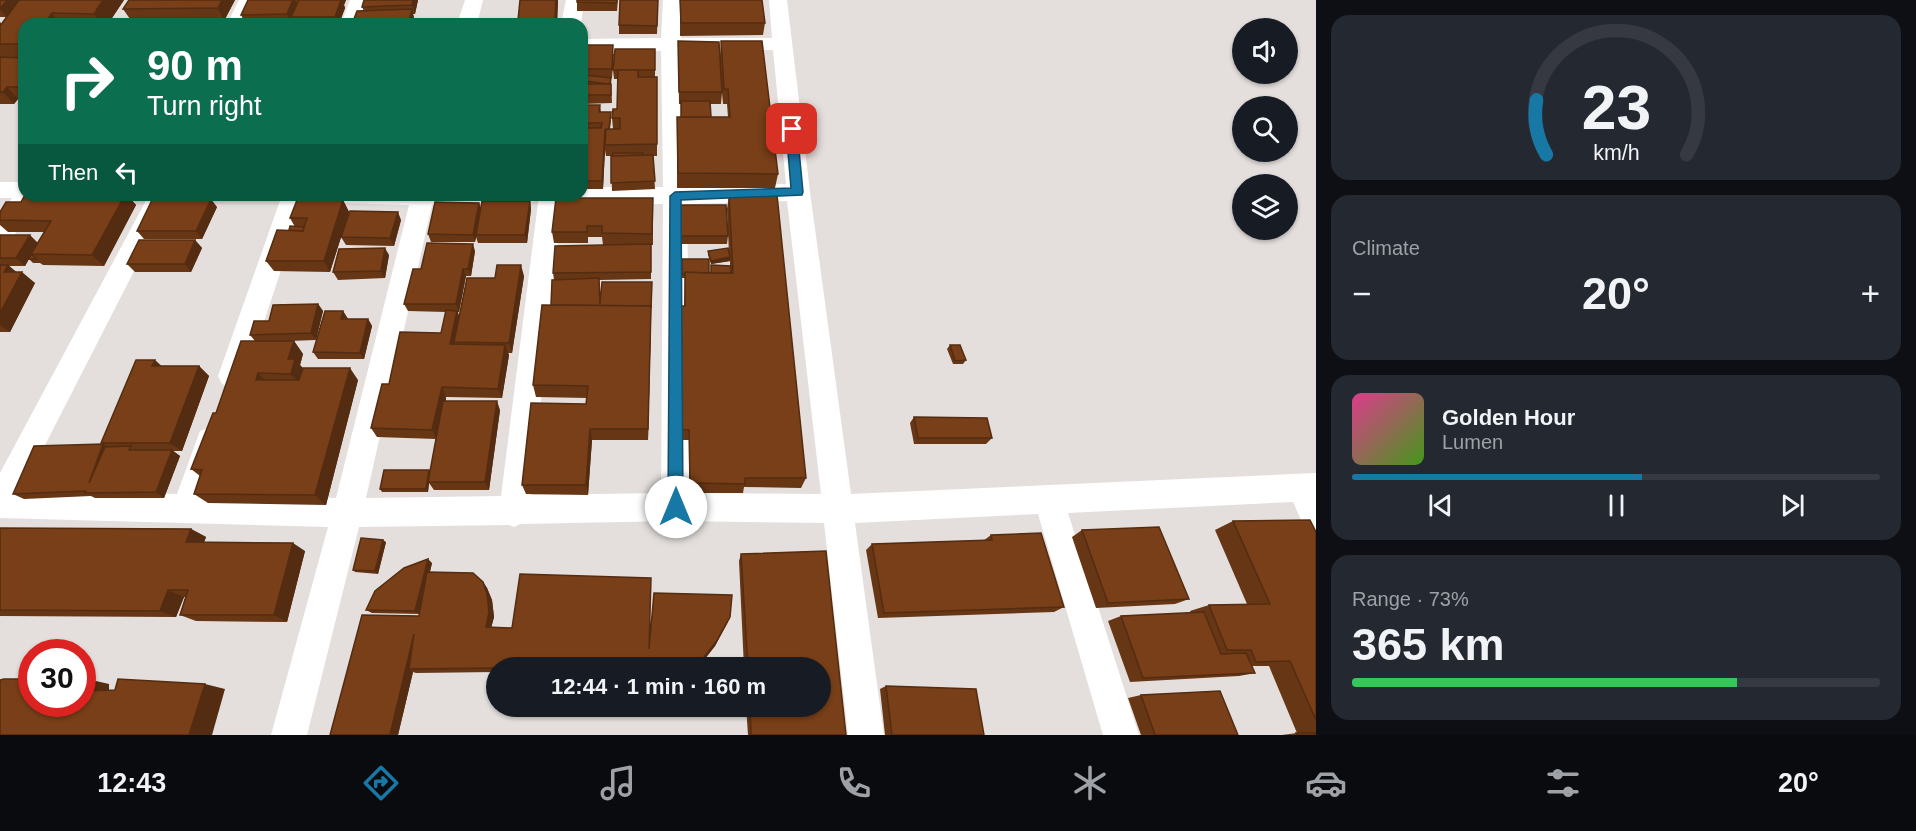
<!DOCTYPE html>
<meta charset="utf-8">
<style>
:root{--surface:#171b24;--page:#242831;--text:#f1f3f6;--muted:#9ea1a6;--line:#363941;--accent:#1878a5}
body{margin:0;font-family:Arial,sans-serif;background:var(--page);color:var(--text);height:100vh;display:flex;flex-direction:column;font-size:22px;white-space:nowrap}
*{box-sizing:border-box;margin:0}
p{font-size:20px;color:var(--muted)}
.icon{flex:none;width:33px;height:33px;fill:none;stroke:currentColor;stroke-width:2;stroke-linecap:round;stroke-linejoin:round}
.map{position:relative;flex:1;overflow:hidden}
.drawer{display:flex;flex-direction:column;gap:15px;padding:15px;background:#0d0f14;width:600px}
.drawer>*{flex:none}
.guide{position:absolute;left:18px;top:18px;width:570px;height:183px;border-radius:18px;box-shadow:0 2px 4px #0004;background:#0b6e4f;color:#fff;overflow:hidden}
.controls{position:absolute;left:1232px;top:18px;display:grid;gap:12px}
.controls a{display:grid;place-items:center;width:66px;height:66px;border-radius:50%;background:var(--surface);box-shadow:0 2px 4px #0004;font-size:30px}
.speed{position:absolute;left:18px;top:639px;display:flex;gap:12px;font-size:30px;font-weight:700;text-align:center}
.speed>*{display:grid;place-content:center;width:78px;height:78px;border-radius:50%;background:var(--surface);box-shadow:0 2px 4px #0004;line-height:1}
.speed .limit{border:9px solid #d22;background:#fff;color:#111}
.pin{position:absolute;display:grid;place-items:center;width:51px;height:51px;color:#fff;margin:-26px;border-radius:12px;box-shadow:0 3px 9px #0006}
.me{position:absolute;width:66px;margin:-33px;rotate:0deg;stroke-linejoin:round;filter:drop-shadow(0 0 4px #0008)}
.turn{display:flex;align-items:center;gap:21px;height:126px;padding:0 30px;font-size:27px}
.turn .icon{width:78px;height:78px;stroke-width:2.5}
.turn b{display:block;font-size:42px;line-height:51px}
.then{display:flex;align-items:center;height:57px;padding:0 30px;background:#0003;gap:12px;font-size:22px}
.big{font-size:45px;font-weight:700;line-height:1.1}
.drawer .tile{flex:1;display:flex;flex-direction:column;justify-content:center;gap:9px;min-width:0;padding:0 21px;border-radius:18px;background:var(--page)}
.drawer .dial{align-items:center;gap:0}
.dial svg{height:156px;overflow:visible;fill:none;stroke:var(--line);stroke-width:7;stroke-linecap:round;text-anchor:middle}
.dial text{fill:var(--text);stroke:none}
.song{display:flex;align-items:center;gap:18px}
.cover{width:72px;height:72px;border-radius:9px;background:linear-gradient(135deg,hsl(330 70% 55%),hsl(100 70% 35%))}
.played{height:6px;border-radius:3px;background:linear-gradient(90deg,var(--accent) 55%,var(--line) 55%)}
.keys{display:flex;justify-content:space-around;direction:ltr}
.heat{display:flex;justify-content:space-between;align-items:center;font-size:33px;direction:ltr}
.charge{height:9px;border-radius:4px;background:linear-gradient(90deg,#34c759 73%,var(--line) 0)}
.trip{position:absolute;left:486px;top:657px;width:345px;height:60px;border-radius:30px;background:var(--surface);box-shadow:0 2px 4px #0004;font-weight:700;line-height:60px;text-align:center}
.menu{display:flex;height:96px;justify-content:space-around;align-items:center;background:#090b0e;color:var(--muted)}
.menu .icon{width:42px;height:42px}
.menu .selected{color:var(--accent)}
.menu b{font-size:27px;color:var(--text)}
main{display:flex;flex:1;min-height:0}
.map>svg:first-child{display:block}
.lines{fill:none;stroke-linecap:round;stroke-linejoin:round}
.minor{fill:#fff;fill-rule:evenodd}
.wall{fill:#673615;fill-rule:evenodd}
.shaded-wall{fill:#542c11}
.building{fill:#783f18;stroke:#542c11;stroke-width:1.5}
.route{fill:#1878a5;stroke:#104e6b;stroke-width:1.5}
</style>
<main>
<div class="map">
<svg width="1316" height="735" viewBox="0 0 1316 735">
<rect width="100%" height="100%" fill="#e4dfdc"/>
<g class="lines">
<!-- minor -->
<g class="minor">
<path d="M239,0H257L247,24H227Z"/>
<path d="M350,0H368L361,24H341Z"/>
<path d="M465,0H483L477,24H457Z"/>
<path d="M566,0H584L581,24H561Z"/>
<path d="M663,0H681V38H772L769,0H787L810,192L851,494L1316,473V534L1305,529L1293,502L1068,513L1139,735H1103L1038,514L855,523L884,735H848L824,523L676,521L520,524L514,527L509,525L359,527L307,735H271L328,527L0,518V473L149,195H173L22,490L177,494L200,431L210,427L220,431L224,440L206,495L336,498L409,205L338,203L330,201L326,195H563L531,495L661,493L663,204L582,203L574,201L570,195H582V187H663L661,51H582V39L661,38ZM773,50L786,184L686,187L681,51ZM539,195L501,496L366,498L432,205L528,203L536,201ZM787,201L821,494L691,493L687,204Z"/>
<path d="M0,182H24V195H38L9,244L0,246V217L12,198H0Z"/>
<path d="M282,195H306L246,376L242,384L232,388L222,384L218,376Z"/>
</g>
</g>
<!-- wall -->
<g class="wall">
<path d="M0,0H124L108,24H24V99H18L14,104H0V22L2,24L6,17H0Z"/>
<path d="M235,0L224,21H174L176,24L130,19L123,9Z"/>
<path d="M248,0H346L344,5L345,8L339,24H294L292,20L291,23H287L288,24L243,19L241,15Z"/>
<path d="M418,0L415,14H413L414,18L413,24H352L364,11L362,7Z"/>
<path d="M558,0L557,24H518V20Z"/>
<path d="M577,0H618L617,11H577Z"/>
<path d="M658,0L657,34H619V25Z"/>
<path d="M680,0L765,23L763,35L680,36Z"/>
<path d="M678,41L720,56L721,41L778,174L775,188H677V117H681V104H679ZM722,93L723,104H727L728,117H711L710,104H721Z"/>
<path d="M582,45L614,54L612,78H607H611L612,103L582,104Z"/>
<path d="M655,49V77H657V156H653L655,189L612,191L611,156H606L605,150L603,189H582V105H600L601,112L611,120L610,129H613L612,118L617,109L618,79H614L613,70Z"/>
<path d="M25,195H127L136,205L104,266L43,265L40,263H33L29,259L25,266H9L16,272L35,283L10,332H0V235L38,243L44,232H8L0,225V212L21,202Z"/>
<path d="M729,195L806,478L801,488L744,487L743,493H689V440H675V359L681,347V306H684L685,278H682V259L709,273L730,266V261L711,264L708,255V251L729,254L727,209Z"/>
<path d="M653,198V245H651V279L599,280L600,300L652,282L648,440H592L588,495L526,494L522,485L586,404L587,398L536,397L533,385L551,305L554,280L553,273L628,245H603L602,237H588V243H554L552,232Z"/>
<path d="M343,200L349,212L330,272L274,271L266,261L289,230L295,227L290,218Z"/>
<path d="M530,201L531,209L527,243H478L476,237L475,242H431L428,234L479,203L481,209Z"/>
<path d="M217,207L202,239H144L137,231Z"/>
<path d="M679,212L728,236L727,244H680Z"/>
<path d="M401,220L394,246L346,245L341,237Z"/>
<path d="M195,240L202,248L191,272H135L127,264Z"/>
<path d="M475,251L471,276H466L459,312H458L459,316L495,278L524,276L512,353H508L509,355L502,398L446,397V401L500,410L489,490H434L429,483L428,492H382L380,489L430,471L436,439L377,437L371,428L389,384L441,333L446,312L408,311L404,304L421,269Z"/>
<path d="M389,255L385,278L338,280L333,272Z"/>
<path d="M318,304L323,311L316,340L289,341H294L303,354L300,365L303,368L358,380L326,505L208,503L194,494L200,476L191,469L216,413L255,341L250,335L269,321Z"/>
<path d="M343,311L348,319H368L372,326L364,359H318L313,352Z"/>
<path d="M950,345L966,360L963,364H953L947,349Z"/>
<path d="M162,366H199L209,376L182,451H173L180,456L164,498H95L91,496L24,499L13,494L103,444L101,443Z"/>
<path d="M914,417L992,438L986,444H914L910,423Z"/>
<path d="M1233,521L1316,532V735H1282L1297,733L1269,666H1252L1255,673L1239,676L1130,682L1108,621L1121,616L1191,613L1190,611L1209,605L1247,604L1215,530Z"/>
<path d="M0,528L191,529L206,537L204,542L305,551L287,622L196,621L180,615L186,597H184L176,617L0,616Z"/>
<path d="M1082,530L1189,599L1175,604L1096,608L1072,537Z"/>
<path d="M991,535L1064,607L1054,612L878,618L866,550L872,544L983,541Z"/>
<path d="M386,542L378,574L355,572L353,570Z"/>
<path d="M826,551L846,735H748L746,706H820V668H744L739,561L741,554Z"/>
<path d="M432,563L430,572L483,582L487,588L492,600L494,617L491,628L649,642L728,622L715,646L700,665L695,668H496V672L416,673L413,672L398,735H330L419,616V614L372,613L366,610Z"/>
<path d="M886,686L984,735H885L880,689Z"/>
<path d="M1141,695L1238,735H1141L1128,698Z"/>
</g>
<!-- shaded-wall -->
<g class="shaded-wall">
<path d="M7,0H20L7,17L0,9Z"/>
<path d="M103,0H124L108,24H101L94,14Z"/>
<path d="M222,0H235L224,21L218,8Z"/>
<path d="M293,0H295L298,6L291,17L292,20L291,23L287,14Z"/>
<path d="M341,0H346L344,5L345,8L339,24H337L335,17Z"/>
<path d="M413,0H418L415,14L412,5Z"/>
<path d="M556,0H558L557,24H555Z"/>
<path d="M412,9L414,18L413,24H410L409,22Z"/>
<path d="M52,13L60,24H44Z"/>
<path d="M172,19L176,24H169Z"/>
<path d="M7,87L18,99L14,104L3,92Z"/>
<path d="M605,130V150L603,189L602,181Z"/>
<path d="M125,195H127L136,205L104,266L92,255Z"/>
<path d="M211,199L217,207L202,239L196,231Z"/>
<path d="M343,200L349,212L330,272L324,261Z"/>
<path d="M530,201L531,209L527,243L525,235Z"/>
<path d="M479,203L481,211L475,242L473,235Z"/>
<path d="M398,212L401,220L394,246L390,238Z"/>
<path d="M30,235L38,243L25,266L16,258Z"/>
<path d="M195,240L202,248L191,272L185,264Z"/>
<path d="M473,244L475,251L471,276L468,269Z"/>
<path d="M385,248L389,255L385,278L381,271Z"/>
<path d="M730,257V261L711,264V261Z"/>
<path d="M8,265L20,275L22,272L35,283L10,332L0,325V313L4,272Z"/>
<path d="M521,265L524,276L512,353L509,343Z"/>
<path d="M463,269L466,276L459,312L456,304Z"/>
<path d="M318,304L323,311L316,340L311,333Z"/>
<path d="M651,306V319L648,440V429Z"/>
<path d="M343,311L348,319H341Z"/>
<path d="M457,311L461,321L454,342L456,347L450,344Z"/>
<path d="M368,319L372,326L364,359L360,353Z"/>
<path d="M294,341L303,354L300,365L305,371L301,386L291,374L288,359Z"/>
<path d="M505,345L509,355L502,398L498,389Z"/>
<path d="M155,360L166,370L152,366Z"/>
<path d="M199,366L209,376L182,451L170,443Z"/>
<path d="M350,368L358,380L326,505L315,495Z"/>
<path d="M258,373L269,385L256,380Z"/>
<path d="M442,387L446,397L437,439L432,430Z"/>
<path d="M497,401L500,410L489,490L485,482Z"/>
<path d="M590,429L592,440L588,495L586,485Z"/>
<path d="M103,444L112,450L89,483Z"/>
<path d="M172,450L180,456L164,498L156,492Z"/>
<path d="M429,470L431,472L428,482L429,483L428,492L426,489Z"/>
<path d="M191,529L206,537L201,551L186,542Z"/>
<path d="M383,540L386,542L378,574L375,571Z"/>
<path d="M293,543L305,551L287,622L274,615Z"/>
<path d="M428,559L432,563L419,614L415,611Z"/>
<path d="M483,582L487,588L492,600L494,617L490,632L486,627Z"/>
<path d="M168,590L184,597L176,617L160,611Z"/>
<path d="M730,617L715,646L700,665L695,668H689Z"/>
<path d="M414,634L409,669L413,672L398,735H390Z"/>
<path d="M83,678L109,684V696L83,691Z"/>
<path d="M205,684L225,689L212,735H189Z"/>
</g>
<!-- building -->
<g class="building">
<path d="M0,0H7L0,9Z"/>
<path d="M19,0H103L94,14L52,13L44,24H24V44H0V26Z"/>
<path d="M129,0H222L218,8L123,9Z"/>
<path d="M248,0H293L287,14L241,15Z"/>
<path d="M299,0H341L335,17H291Z"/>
<path d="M364,0H413L412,5L362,7Z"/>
<path d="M520,0H556L555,20H518Z"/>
<path d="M577,0H617L616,3L577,2Z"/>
<path d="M620,0H658L657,26L619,25Z"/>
<path d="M680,0H762L765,23H681Z"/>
<path d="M412,9L409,22L394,23L404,24H352L357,11Z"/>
<path d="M128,19H172L169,24H125Z"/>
<path d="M237,19H285L283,24H235Z"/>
<path d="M678,41L719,42L722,92H679Z"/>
<path d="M721,41H762L778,174L678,173L677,117H730L728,89H724Z"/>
<path d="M582,45H613L612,69H582Z"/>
<path d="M615,49H655V70H613Z"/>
<path d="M0,57L24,58V87H7L3,92H0Z"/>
<path d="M618,70H638V77H657V144L605,145L606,129H620V118H612L613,109H617Z"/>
<path d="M585,75L611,78L610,84H608L586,81V78H584Z"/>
<path d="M582,78H586V84H611V95H582Z"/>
<path d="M681,101H710L711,117H681Z"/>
<path d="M582,105H600L599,112H611L609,129H606L605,130L602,181H582V128H601L602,123H582Z"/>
<path d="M613,153H643V155L613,156Z"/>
<path d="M653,155L655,181L611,183V156Z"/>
<path d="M25,195H125L92,255L31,254L51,221L0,220V212L6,202H21Z"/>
<path d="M729,195H777L806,478H745V484L690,483L689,430L675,429L676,347H682L681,306H685V272L733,273Z"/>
<path d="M153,198L211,199L196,231H137Z"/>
<path d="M556,198H653L652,234L602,233V226H587V232H552Z"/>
<path d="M297,200H343L324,261H266L277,230L303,231L307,218H290Z"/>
<path d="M482,201H530L525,235H476Z"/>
<path d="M435,202L479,203L473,235L428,234Z"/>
<path d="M680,205H726L728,236H680Z"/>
<path d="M350,211L398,212L390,238L341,237Z"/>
<path d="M290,226L304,227L303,231L289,230Z"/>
<path d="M0,235H30L16,258H0Z"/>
<path d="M139,240H195L185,264H127Z"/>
<path d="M427,243L473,244L468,269H463L456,304H404L413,269H421Z"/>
<path d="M651,244V272L553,273L555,246Z"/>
<path d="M385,248L381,271L333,272L339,249Z"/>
<path d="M728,248L730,257L711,261L708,251Z"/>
<path d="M31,254L36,259H29Z"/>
<path d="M682,259H709V273L685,272V274H682Z"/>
<path d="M0,265H8L4,272H22L0,313Z"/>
<path d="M497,265H521L509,343L454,342L467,278H495Z"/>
<path d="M711,265L731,266V273H711Z"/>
<path d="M599,278L600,304L602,282H652L651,308V306L551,305L552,280Z"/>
<path d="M318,304L311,333L250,335L254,321H269L273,305Z"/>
<path d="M542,305L651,306L648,429H590L586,485H522L531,403L586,404L588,386L533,385Z"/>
<path d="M446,310L457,311L450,344L505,345L498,389L442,387L432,430L371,428L382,384H389L400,332L441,333Z"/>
<path d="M325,311H343L341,319H368L360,353L313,352Z"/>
<path d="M241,341H294L288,359H295L291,374L258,373L256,380H299L303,368H350L315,495L194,494L202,470L191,469L213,413H216Z"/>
<path d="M950,345H960L966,360L955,361Z"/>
<path d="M136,360H155L152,366H199L170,443H101Z"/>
<path d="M443,401H497L485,482H428Z"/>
<path d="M914,417L987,418L992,438H918Z"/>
<path d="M103,444L89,483L105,447L131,446L129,450H172L156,492L85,493L86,491L13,494L34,446Z"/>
<path d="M384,470H429L426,489H380Z"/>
<path d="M1310,520L1316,532V720L1290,661L1256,662L1251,650H1227L1209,605L1270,604L1233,521Z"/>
<path d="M1159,527L1189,599L1108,603L1082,530Z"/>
<path d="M0,528L191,529L186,542L293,543L274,615H180L188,590H168L160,611L0,610Z"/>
<path d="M1041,533L1064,607L884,613L872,544L992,540L991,535Z"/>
<path d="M361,538L383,540L375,571L353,570Z"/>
<path d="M826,551L846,735H751L750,706H820V668H748L741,554Z"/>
<path d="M428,559L415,611L366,610L375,591L404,568Z"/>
<path d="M427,572L473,573L483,582L487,594L489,612L486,627L512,628L520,574L651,578L649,649L654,593L732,595L730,617L716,642L701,661L689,668H496L409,669L414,634L390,735H330L362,615L419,616Z"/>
<path d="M1204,612L1221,654L1246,653L1255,673L1143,678L1121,616Z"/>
<path d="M82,678H83V691L115,690L118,679L205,684L189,735H0V680L4,679H32V704H82Z"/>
<path d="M886,686L976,689L984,735H892Z"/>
<path d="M1220,691L1238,735H1155L1141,695Z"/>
<path d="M1296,733H1316V735H1297Z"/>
</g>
<!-- route -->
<path class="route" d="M792,125L797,129L803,192L802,195L681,200L683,507L681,512L676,515L670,512L668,507L670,196L675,192L791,188L786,129Z"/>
</svg>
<div class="controls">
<a><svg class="icon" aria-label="sound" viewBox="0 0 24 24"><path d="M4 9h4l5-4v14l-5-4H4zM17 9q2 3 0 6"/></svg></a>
<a><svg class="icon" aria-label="search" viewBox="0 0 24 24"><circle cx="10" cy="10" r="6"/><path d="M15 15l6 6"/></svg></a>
<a><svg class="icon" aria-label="layers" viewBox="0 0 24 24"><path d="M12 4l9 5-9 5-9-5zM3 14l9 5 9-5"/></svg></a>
</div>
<div class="speed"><div class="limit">30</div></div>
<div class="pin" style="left:792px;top:129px;background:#d93025"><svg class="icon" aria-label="arrive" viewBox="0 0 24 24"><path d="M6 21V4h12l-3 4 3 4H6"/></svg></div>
<svg class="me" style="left:676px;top:507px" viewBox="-20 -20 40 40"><circle r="19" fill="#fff"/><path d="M0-13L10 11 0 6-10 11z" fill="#1878a5"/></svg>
<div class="trip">12:44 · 1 min · 160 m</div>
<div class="guide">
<div class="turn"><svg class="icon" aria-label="right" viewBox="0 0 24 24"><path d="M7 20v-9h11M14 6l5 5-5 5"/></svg><div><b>90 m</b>Turn right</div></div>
<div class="then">Then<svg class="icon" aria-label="left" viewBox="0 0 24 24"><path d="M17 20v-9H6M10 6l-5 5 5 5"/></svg></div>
</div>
</div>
<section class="drawer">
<div class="tile dial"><svg viewBox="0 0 100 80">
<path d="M14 69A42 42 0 1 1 86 69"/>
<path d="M14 69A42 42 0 0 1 9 41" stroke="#1878a5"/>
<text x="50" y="56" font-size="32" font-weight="700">23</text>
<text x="50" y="72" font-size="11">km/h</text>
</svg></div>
<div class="tile"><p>Climate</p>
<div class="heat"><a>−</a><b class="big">20°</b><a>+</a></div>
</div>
<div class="tile">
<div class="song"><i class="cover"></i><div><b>Golden Hour</b><p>Lumen</p></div></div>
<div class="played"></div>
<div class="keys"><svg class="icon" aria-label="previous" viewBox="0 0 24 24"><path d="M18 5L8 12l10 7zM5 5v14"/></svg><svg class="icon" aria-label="pause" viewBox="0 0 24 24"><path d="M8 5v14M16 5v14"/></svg><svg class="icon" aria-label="next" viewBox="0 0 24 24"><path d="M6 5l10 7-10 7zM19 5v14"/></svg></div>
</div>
<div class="tile"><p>Range · 73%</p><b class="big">365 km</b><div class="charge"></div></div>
</section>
</main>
<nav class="menu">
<b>12:43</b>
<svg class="icon selected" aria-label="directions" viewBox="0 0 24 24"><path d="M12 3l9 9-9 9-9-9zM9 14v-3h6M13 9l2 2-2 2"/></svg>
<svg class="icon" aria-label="music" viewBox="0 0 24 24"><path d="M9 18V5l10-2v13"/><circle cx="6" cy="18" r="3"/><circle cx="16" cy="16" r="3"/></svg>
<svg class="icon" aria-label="phone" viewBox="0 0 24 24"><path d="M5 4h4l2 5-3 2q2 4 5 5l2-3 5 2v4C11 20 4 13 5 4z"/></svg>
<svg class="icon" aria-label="climate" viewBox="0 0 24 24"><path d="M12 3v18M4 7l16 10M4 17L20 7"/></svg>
<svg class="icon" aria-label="car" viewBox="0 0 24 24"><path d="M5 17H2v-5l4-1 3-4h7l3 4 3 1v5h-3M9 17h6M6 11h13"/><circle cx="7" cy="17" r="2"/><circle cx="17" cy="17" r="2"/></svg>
<svg class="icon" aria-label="filters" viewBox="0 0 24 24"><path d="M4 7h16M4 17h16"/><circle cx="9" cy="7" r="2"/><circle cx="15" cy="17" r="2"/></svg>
<b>20°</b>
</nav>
